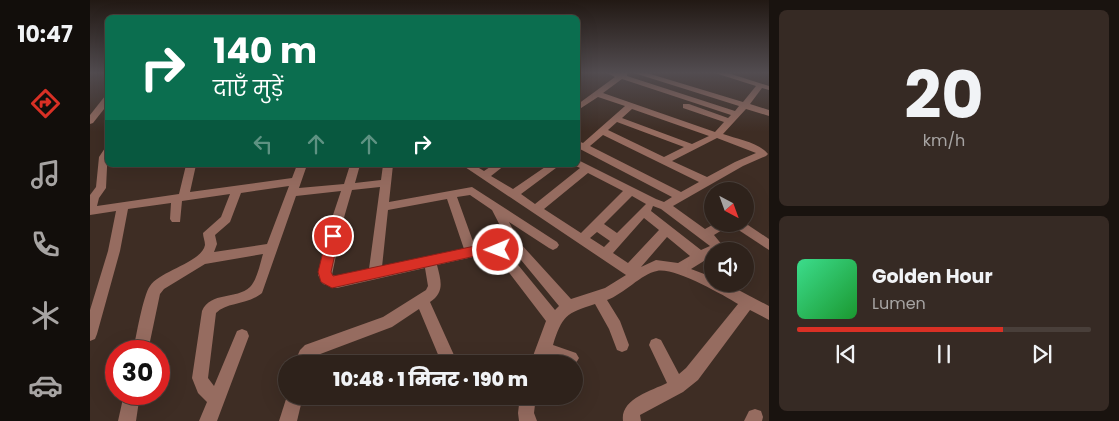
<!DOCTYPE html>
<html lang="hi">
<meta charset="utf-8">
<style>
:root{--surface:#2e221b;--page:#362a24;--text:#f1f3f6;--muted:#a7a4a3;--line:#493f3a;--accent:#d93025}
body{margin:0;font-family:Poppins,"Noto Sans Devanagari",sans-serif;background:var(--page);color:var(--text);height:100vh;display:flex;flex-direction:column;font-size:19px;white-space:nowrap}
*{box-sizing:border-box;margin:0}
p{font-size:16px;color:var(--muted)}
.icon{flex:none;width:28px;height:28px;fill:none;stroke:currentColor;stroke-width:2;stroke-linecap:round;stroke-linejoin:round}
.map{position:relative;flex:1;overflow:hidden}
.sheet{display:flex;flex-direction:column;gap:10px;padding:10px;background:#19130f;width:350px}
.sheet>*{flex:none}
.hud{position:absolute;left:15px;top:15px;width:475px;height:152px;border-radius:8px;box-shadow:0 5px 20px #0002,0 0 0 1px var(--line);background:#0b6e4f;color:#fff;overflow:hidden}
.needle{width:32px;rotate:139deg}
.buttons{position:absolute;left:614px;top:182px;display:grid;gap:10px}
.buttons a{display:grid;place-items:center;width:50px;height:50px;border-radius:50%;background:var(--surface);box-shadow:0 5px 20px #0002,0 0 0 1px var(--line);font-size:25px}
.speed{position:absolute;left:15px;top:340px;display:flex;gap:10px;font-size:25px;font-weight:700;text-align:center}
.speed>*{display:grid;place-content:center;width:65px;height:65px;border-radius:50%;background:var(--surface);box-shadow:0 5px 20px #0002,0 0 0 1px var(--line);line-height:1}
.speed .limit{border:8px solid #d22;background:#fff;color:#111}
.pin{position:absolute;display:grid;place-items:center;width:42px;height:42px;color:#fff;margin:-21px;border:2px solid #fff;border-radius:50%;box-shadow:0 1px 5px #0007}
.me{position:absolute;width:55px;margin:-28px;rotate:269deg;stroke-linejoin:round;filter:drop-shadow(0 0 4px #0008)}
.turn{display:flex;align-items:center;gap:18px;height:105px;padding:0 25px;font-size:22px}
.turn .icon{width:65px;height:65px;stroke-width:2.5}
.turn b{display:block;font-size:35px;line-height:42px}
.lanes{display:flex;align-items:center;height:48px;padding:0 25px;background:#0003;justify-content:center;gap:25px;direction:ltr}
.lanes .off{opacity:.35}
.sheet .widget{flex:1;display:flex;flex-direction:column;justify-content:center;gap:8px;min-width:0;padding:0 18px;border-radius:8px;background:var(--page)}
.sheet .dial{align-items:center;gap:0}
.dial b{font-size:65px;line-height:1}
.song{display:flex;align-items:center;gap:15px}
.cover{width:60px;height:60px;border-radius:8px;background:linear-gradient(135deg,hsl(150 70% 55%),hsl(130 70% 35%))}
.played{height:5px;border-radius:2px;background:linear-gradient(90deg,var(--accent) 70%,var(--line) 70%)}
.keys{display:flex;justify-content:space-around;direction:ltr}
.trip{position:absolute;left:188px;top:355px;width:305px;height:50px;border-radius:25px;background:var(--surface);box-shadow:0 5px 20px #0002,0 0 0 1px var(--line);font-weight:800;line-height:50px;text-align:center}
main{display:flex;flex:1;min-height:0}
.tabs{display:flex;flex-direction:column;width:90px;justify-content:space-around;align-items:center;background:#120e0b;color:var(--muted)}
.tabs .icon{width:35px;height:35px}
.tabs .active{color:var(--accent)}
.tabs b{font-size:22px;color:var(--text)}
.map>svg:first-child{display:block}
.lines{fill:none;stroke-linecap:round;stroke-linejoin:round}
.minor{fill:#966c60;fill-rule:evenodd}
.route{fill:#d93025;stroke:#8d1f18}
</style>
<main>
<nav class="tabs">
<b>10:47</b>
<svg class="icon active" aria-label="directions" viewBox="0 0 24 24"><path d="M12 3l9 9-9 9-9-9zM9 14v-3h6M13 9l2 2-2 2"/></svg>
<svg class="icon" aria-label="music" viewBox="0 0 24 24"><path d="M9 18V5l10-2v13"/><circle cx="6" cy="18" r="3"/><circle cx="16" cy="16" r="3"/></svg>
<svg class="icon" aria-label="phone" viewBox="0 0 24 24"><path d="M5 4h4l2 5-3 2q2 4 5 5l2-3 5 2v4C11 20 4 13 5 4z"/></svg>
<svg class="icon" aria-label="climate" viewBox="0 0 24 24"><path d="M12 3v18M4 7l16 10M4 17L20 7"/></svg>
<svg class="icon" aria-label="car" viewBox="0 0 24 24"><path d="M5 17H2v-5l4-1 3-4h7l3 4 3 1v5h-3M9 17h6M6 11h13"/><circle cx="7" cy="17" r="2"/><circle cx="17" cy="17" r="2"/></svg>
</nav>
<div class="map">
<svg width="679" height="421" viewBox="0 0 679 421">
<rect width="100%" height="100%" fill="#3e2d24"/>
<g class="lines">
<!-- minor -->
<g class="minor">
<path d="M517,73H537V76L645,111L649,106L544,73H557L653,102L666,86L625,73H638L679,86V90L672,88L660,104L679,110V116L656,109L633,134C647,139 668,142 678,154L676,156L653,166L583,206L615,229L624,224H639L637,227L624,235L633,246L631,249L622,251V256L601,269L622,277V284H637L679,306V320L660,310L608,380L593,392L550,415L551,421H533C530,399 561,391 577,383L559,345L561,340L566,338L571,340L589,374L596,368L648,304C633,295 584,267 567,271C551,274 534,294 517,300L530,321L539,345L537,350L532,352L527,350L519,329L505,304C476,313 472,316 463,345L486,353L489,358L486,363L475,364L458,358L456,364H440L456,321L407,257L401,253L347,265C351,281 355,292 340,302L368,364H352L329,309L302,327L225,356L220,364H204L210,350L215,345L293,317L336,290L338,286L335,268L247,288L233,284L228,275L230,267L241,221L251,191L206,196L172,293C158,305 137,302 126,313L118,378L124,386L147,331L152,329L157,331L159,336L127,421H109L117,402L108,393L102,378L112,311C121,291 146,300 160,287C167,280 170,264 173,254L115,264L74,289L70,294L58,351H43C46,338 53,295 60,286C70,271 112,262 115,245C115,241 113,237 113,233L131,217L140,194L92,201L90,222H82L80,219L81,203L38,209L30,251L7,334L5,339L0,341V310L18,251L26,211L0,215V195L6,187L9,157L15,148L18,147L16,188L9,198L7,206L89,194L96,165H106L100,192L202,178L207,165H217L209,188L254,184L260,165H270L265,183L291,180L293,165H303L299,202L382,187L467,242L469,245L467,248L463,250L459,248L419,222L430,243L481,299L515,288L536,275L372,165H384L394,171L403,165H415L401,176L423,189L458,165H470L431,194L445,204L490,168L484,165H488V160L566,199L574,202L582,197L488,148V141L493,143L535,106L508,97L488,110V104L525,77ZM532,79L641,115L638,118L599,104H593V108L634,122L625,132L513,93ZM542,109L619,136L602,144L532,118ZM527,122L594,147L574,157L518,130ZM513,135L609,182L591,192L500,146ZM627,138L666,153L645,162L617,177L582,161ZM498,173L533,191L491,233L454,209ZM199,186L177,244L124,252L127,244L125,235L140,222L151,193ZM290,187L279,269L247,276L242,275L253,221L262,190ZM380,195L402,210L422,249L469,306L465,310L415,249L403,243L385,247L367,197ZM542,196L556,204L527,233L514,224ZM357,199L374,249L292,267L298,210ZM563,206L571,209L620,246L611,250L561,211ZM554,218L569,230L538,263L523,253ZM507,232L520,241L514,247L500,238ZM577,237L600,256L588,263L566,260L551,267Z"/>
<path d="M15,96H18V104L3,123L0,124V115Z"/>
<path d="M658,203L664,207L662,210L655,213V204Z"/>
<path d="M655,223L679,239V250L644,227L642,224Z"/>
<path d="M34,394H50L46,421H28Z"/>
<path d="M197,396H213L207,421H189Z"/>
<path d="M430,396H446L444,413L447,421H429L428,413Z"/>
<path d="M665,409L671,411L673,417L672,421H654L659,411Z"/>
</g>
</g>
<!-- sky -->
<linearGradient id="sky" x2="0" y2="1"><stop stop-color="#221914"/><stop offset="0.55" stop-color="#524c50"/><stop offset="1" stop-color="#524c50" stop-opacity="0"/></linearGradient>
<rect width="679" height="132" fill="url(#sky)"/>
<!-- route -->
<path class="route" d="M243,231L248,233L249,236L241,272L243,276L399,243L413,247L414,250L413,254L408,255L399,253L242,288L231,282L228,272L237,236L239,233Z"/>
</svg>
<div class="buttons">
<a><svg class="needle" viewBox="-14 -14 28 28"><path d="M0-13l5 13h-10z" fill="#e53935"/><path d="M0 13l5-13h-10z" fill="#a7a4a3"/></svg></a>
<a><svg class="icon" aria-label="sound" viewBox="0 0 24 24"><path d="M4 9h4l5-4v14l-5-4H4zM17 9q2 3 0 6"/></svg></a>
</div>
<div class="speed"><div class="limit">30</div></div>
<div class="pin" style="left:243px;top:236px;background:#d93025"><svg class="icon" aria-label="arrive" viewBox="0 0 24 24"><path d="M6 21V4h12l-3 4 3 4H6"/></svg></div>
<svg class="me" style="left:408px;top:250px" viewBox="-20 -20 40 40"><circle r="17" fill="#d93025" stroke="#fff" stroke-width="3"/><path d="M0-11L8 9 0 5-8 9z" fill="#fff"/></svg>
<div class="trip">10:48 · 1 मिनट · 190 m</div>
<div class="hud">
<div class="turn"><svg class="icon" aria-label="right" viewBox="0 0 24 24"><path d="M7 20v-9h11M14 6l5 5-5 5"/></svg><div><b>140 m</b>दाएँ मुड़ें</div></div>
<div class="lanes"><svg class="icon off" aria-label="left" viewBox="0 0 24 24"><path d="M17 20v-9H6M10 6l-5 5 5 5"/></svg><svg class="icon off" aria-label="ahead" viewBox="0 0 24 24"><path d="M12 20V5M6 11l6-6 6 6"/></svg><svg class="icon off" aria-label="ahead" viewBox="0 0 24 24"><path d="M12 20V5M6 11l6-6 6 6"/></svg><svg class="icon" aria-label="right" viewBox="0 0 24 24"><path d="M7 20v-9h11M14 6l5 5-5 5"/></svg></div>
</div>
</div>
<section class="sheet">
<div class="widget dial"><b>20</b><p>km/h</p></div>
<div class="widget">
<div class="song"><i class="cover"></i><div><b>Golden Hour</b><p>Lumen</p></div></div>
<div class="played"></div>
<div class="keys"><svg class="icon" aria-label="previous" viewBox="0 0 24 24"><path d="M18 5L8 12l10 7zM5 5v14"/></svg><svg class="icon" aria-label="pause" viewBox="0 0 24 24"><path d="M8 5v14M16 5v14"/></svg><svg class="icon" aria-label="next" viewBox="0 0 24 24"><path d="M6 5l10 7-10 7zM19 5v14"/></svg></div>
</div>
</section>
</main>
